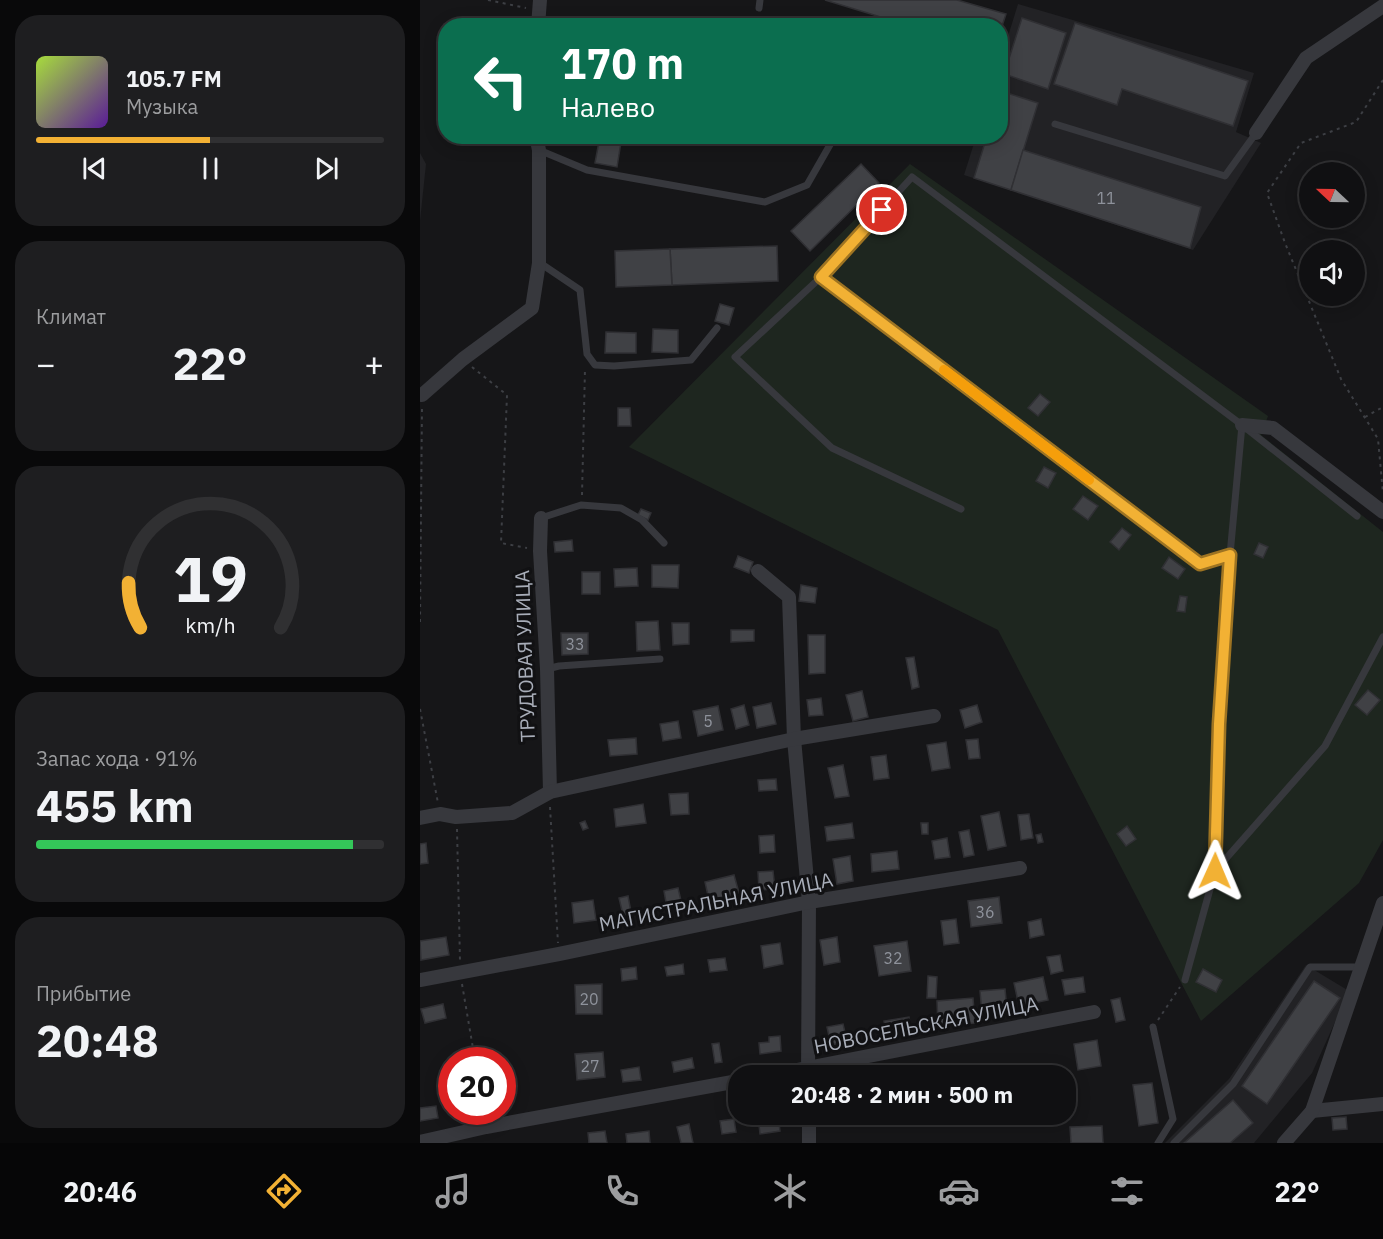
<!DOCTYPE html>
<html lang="ru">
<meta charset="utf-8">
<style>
:root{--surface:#101012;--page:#1e1e20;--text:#f1f3f6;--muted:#9c9d9f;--line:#303032;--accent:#f2b134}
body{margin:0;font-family:"IBM Plex Sans",sans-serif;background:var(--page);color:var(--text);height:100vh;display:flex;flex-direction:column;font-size:22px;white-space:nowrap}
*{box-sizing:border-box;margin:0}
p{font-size:20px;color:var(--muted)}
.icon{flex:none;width:33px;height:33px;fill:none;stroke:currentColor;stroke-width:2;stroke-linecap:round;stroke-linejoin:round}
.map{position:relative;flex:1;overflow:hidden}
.panel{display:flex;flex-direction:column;gap:15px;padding:15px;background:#09090a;width:420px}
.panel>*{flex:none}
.guide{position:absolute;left:18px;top:18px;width:570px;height:126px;border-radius:24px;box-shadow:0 3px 15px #0003,0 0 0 2px var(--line);background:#0b6e4f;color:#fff;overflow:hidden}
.needle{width:39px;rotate:292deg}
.tools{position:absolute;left:879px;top:162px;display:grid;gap:12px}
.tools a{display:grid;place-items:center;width:66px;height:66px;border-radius:50%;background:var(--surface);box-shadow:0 3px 15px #0003,0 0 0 2px var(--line);font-size:30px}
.speed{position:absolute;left:18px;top:1047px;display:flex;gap:12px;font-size:30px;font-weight:700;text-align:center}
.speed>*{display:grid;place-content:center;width:78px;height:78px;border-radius:50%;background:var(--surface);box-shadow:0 3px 15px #0003,0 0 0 2px var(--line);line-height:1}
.speed .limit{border:9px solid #d22;background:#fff;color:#111}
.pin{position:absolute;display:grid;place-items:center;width:51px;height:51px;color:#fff;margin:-26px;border:3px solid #fff;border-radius:50%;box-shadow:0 2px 6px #0007}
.me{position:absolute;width:66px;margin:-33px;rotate:1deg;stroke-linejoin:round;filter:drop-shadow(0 0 4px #0008)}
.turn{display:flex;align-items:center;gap:21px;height:126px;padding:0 24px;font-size:27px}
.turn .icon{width:78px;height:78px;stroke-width:2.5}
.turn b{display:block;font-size:42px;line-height:51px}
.big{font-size:45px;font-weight:700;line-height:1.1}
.panel .widget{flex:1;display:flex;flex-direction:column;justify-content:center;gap:9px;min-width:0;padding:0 21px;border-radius:24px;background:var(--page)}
.panel .dial{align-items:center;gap:0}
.dial svg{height:156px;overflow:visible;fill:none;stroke:var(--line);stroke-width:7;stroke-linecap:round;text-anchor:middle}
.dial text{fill:var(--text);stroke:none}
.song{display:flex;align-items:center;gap:18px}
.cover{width:72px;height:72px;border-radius:9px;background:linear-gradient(135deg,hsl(80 70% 55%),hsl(270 70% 35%))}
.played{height:6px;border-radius:3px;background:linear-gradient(90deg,var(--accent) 50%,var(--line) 50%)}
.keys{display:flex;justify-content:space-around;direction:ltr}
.heat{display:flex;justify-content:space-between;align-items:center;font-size:33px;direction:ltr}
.charge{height:9px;border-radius:4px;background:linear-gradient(90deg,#34c759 91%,var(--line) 0)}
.trip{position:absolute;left:308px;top:1065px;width:348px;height:60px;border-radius:24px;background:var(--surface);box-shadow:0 3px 15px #0003,0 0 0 2px var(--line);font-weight:700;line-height:60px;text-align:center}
.tabs{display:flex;height:96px;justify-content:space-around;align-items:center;background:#060607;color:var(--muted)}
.tabs .icon{width:42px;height:42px}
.tabs .current{color:var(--accent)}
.tabs b{font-size:27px;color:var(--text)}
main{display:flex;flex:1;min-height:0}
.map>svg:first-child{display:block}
.built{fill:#222225}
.green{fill:#1e261f}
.building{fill:#404145;stroke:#303034;stroke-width:1.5}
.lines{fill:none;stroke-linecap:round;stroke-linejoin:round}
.path{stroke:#3d3f44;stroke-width:2;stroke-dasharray:3 4.5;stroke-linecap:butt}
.lane{stroke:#37383d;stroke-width:7}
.street{stroke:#37383d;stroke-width:14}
.route-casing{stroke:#9d7322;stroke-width:15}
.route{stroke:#f2b134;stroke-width:10}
.slow{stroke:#f59e0b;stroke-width:10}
.labels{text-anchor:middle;stroke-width:6;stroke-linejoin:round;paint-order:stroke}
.number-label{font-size:16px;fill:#8e929b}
.street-label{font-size:20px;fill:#a8adb8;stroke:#111113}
</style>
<main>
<section class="panel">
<div class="widget">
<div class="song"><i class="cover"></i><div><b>105.7 FM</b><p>Музыка</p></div></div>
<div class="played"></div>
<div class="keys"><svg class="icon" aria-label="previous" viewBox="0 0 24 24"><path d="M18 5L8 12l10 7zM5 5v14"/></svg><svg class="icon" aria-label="pause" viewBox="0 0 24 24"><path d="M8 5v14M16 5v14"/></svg><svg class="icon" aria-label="next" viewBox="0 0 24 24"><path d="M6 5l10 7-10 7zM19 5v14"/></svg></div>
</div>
<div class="widget"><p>Климат</p>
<div class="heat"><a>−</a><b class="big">22°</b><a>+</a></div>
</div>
<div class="widget dial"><svg viewBox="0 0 100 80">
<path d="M14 69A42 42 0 1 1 86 69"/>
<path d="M14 69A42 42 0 0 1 8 46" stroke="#f2b134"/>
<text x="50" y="56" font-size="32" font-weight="700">19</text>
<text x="50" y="72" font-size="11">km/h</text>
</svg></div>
<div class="widget"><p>Запас хода · 91%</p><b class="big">455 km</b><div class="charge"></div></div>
<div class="widget"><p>Прибытие</p><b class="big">20:48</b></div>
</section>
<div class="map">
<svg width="963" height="1143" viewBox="0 0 963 1143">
<rect width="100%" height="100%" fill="#161618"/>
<!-- built -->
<g class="built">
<path d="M598,4L834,73L816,132L841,143L773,250L544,175L556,137L580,136L581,59Z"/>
<path d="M0,153L6,164L0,221Z"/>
<path d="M886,965L929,991L892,1073L834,1143H745L809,1079Z"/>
</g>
<!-- green -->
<path class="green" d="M490,164L848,416L841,435L963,532V840L939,883L781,1021L578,630L209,447Z"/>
<!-- building -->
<g class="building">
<path d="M405,0H537L586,14L580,32V26H490Z"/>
<path d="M602,18L646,33L628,89L584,74Z"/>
<path d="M655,23L828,81L813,126L702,89L697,105L634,84Z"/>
<path d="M581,91L618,103L591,190L554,178L567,136H580Z"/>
<path d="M180,136H202L197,167L175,163Z"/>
<path d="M603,150L781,207L770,248L591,190Z"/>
<path d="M441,164L459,183L390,251L371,231Z"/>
<path d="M357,246L358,281L252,285L250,249Z"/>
<path d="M250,249L252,285L196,287L195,251Z"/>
<path d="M300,304L314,308L309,325L295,321Z"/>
<path d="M233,329L258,330V353L232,352Z"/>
<path d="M186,332L216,333V353H185Z"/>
<path d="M620,394L630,402L618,416L608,408Z"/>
<path d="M198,408H210L211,426H198Z"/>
<path d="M624,467L636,473L628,488L616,481Z"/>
<path d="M663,496L678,506L668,520L653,509Z"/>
<path d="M221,509L231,513L228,520L218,515Z"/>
<path d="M702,528L711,535L699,550L690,542Z"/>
<path d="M152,540L153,551L135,552L134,542Z"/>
<path d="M839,543L848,547L843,558L834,554Z"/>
<path d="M318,556L333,562L329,573L314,567Z"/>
<path d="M749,557L765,569L758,579L742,568Z"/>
<path d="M232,565H259L258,588L232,587Z"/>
<path d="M217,568L218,586L195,587L194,569Z"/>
<rect x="162" y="572" width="18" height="22"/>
<path d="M381,585L397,588L395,603L379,601Z"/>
<path d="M760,596L767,597L765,612L757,611Z"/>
<path d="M238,621L240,650L217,651L216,622Z"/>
<path d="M252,623H269V644L253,645Z"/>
<path d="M311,630H334V641L311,642Z"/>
<path d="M141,633H168V654L142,655Z"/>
<path d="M388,635H405V673L389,674Z"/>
<path d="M494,657L499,687L492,689L486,658Z"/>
<path d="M948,690L960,700L947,715L935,705Z"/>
<path d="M442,691L448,717L433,721L426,695Z"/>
<path d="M401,698L403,715L389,716L387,700Z"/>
<path d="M351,703L356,724L337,728L333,707Z"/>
<path d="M324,705L329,725L316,729L311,709Z"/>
<path d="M557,705L562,722L545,728L540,710Z"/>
<path d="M298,706L303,730L278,736L273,711Z"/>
<path d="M258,721L261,738L243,741L240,724Z"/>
<path d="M216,738L217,754L190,756L188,740Z"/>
<path d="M558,739L560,758L549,759L546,740Z"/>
<path d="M526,742L530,768L512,771L507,745Z"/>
<path d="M466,755L469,778L454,780L451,757Z"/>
<path d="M423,765L429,796L415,798L408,768Z"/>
<path d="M356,779L357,790L339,791L338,780Z"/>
<path d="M268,793L269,814L251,815L249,794Z"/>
<path d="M223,804L226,823L196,827L194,809Z"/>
<path d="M579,812L586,846L568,850L561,816Z"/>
<path d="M609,814L613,838L601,840L598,815Z"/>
<path d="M165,821L168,828L163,830L160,823Z"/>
<path d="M432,823L434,838L407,841L405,827Z"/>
<path d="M501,823H508V834H502Z"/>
<path d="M707,826L716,839L706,846L697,834Z"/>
<path d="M549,830L554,855L544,857L539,832Z"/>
<path d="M621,834L623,842L618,843L616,835Z"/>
<path d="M354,835L355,852L340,853L339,836Z"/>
<path d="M527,838L530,857L515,859L512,841Z"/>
<path d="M6,843L8,863L0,864V844Z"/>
<path d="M477,851L479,869L452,872L451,854Z"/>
<path d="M430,856L433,881L417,884L413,859Z"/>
<path d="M353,871L355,889L339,890L338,872Z"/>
<path d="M314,875L319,893L289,900L285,882Z"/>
<path d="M258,888L262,905L247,908L244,891Z"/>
<path d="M208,896L212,917L204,919L199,898Z"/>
<path d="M579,897L582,923L551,927L548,901Z"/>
<path d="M173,900L176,920L154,923L152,903Z"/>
<path d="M536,919L539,943L524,945L521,921Z"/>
<path d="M621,919L624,935L610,938L608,922Z"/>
<path d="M26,937L29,955L1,960L0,941Z"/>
<path d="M417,937L420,962L404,965L400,940Z"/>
<path d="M487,941L491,971L459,976L454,946Z"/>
<path d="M360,943L363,964L344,968L341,946Z"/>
<path d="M640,955L643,971L631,974L627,957Z"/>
<path d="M305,958L307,970L290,972L288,960Z"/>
<path d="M263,964L264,974L247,976L245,967Z"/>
<path d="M216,967L217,979L202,981L201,969Z"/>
<path d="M783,969L802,980L796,992L776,982Z"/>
<path d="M508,976L517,977L516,998H507Z"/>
<path d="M623,977L628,1000L599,1006L594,983Z"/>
<path d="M663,977L665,992L645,995L642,980Z"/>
<path d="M894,981L920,998L847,1104L822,1086Z"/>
<path d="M182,984V1014H156L155,985Z"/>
<path d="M585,989L587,1010L562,1013L560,991Z"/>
<path d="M553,998L555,1023L518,1025L517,1001Z"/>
<path d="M700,998L705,1020L696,1022L691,1000Z"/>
<path d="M23,1004L26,1018L5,1023L1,1009Z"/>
<path d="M489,1017L491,1030L467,1035L464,1021Z"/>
<path d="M423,1024L427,1041L411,1045L407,1027Z"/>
<path d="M360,1036L361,1051L340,1054L339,1043L349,1042V1037Z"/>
<path d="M677,1040L681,1066L658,1070L654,1044Z"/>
<path d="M299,1043L302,1062L295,1063L292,1044Z"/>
<path d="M183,1052L185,1077L157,1080L155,1054Z"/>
<path d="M272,1058L274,1068L254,1072L252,1062Z"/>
<path d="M610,1064L612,1076H592L591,1068Z"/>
<path d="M219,1067L221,1080L203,1082L201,1070Z"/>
<path d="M732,1083L738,1123L719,1126L713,1085Z"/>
<path d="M813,1100L833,1123L810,1143H764Z"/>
<path d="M16,1106L18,1118L0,1121V1108Z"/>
<path d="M349,1114H358L360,1131L340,1134L338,1116Z"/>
<path d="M463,1114H494L495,1120L466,1126Z"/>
<path d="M926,1117L927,1129L913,1130L912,1118Z"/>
<path d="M314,1119L316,1132L302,1134L300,1121Z"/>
<path d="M269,1124L273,1143H261L257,1127Z"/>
<path d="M682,1126L683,1143H651L650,1127Z"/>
<path d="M185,1131L187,1143H169L168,1133Z"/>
<path d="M229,1131L230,1143H207L206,1134Z"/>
</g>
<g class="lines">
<!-- path -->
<g class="path">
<path d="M68,0L106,8"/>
<path d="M963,80L936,122L881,143L847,193L865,243L921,379L958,439L963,493"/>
<path d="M52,367L87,395L81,543L107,548"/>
<path d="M945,417L963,407"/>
<path d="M162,495L165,369"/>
<path d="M0,622L2,406"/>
<path d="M0,709L18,803"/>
<path d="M130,807L138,943"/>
<path d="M37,829L40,961"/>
<path d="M42,984L55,1060"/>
<path d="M738,1020L760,987"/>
</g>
<!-- lane -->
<g class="lane">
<path d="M339,8L340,0"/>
<path d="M635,124L805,176L836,133"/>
<path d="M119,150L167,170L345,202L387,185L415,136"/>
<path d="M120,263L160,290L167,354L175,365L194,366L271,360L297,328"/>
<path d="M401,277L780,564L810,555"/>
<path d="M822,425L810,555L799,724L795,871L905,746L963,637"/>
<path d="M541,509L412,448L315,357L401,277L492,177L822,425L937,516"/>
<path d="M121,518L161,505L201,508L222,520L244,543"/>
<path d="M127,669L139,666L240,659"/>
<path d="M765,980L795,871"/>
<path d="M733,1027L753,1119L738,1143"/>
<path d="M754,1143L813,1084L890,967H942"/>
</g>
<!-- street -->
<g class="street">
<path d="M118,26L120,0"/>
<path d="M836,133L886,58L963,6"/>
<path d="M2,395L43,359L112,308L119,263V150L116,136"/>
<path d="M822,425L853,428L963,512"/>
<path d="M121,518L120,551L127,669L130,792"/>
<path d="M338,571L369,597L374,739L389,902L388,1076"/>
<path d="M0,818L20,814L36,817L92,813L130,792L374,739L514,716"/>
<path d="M0,980L139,954L389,902L600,868"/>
<path d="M346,1076L674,1012"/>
<path d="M892,1111L963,1104"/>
<path d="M389,1114V1143"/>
<path d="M0,1142L66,1127L318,1081"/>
<path d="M864,1143L892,1111L963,903"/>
</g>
</g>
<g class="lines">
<defs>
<path id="route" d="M462,210L401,277L780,564L810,555L799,724L795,871"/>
</defs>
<!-- route casing -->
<use href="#route" class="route-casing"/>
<!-- route -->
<use href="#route" class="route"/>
<!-- slow -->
<path class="slow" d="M524,370L669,480"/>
</g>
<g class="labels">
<!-- number labels -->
<g class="number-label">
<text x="686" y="204">11</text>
<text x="155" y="650">33</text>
<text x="288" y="727">5</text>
<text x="565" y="918">36</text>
<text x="473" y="964">32</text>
<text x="169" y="1005">20</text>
<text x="170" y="1072">27</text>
</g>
<!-- street labels -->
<g class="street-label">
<text transform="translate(105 656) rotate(-92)" y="7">ТРУДОВАЯ УЛИЦА</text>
<text transform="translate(296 902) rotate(-11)" y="7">МАГИСТРАЛЬНАЯ УЛИЦА</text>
<text transform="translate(506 1025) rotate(-11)" y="7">НОВОСЕЛЬСКАЯ УЛИЦА</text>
</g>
</g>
</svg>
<div class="tools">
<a><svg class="needle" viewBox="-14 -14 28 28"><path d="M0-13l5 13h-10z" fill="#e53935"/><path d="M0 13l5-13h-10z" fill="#9c9d9f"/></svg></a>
<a><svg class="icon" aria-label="sound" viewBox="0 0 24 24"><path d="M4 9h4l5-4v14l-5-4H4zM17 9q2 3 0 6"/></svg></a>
</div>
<div class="speed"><div class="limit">20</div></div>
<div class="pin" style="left:462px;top:210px;background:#d93025"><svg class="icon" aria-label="arrive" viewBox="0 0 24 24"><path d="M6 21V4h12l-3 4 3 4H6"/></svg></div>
<svg class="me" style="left:795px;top:871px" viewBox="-20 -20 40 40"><path d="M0-17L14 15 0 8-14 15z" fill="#f2b134" stroke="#fff" stroke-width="4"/></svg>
<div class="trip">20:48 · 2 мин · 500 m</div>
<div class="guide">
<div class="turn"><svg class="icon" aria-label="left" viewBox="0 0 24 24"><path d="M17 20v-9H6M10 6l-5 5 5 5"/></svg><div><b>170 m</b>Налево</div></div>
</div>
</div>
</main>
<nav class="tabs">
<b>20:46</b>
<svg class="icon current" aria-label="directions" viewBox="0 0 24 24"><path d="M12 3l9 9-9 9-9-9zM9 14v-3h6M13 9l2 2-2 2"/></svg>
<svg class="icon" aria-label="music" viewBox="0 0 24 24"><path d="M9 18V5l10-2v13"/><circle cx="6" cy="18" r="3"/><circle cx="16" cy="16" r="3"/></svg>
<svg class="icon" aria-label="phone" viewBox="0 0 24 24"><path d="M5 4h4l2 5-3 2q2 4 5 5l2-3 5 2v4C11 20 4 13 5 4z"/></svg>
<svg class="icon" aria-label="climate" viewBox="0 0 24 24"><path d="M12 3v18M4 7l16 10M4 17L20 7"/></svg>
<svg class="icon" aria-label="car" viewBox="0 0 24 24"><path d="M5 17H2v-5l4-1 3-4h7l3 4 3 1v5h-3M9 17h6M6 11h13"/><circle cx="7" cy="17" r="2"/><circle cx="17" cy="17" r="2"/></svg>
<svg class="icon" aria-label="filters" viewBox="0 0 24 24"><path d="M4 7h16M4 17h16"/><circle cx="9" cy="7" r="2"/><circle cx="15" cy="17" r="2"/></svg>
<b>22°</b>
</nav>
